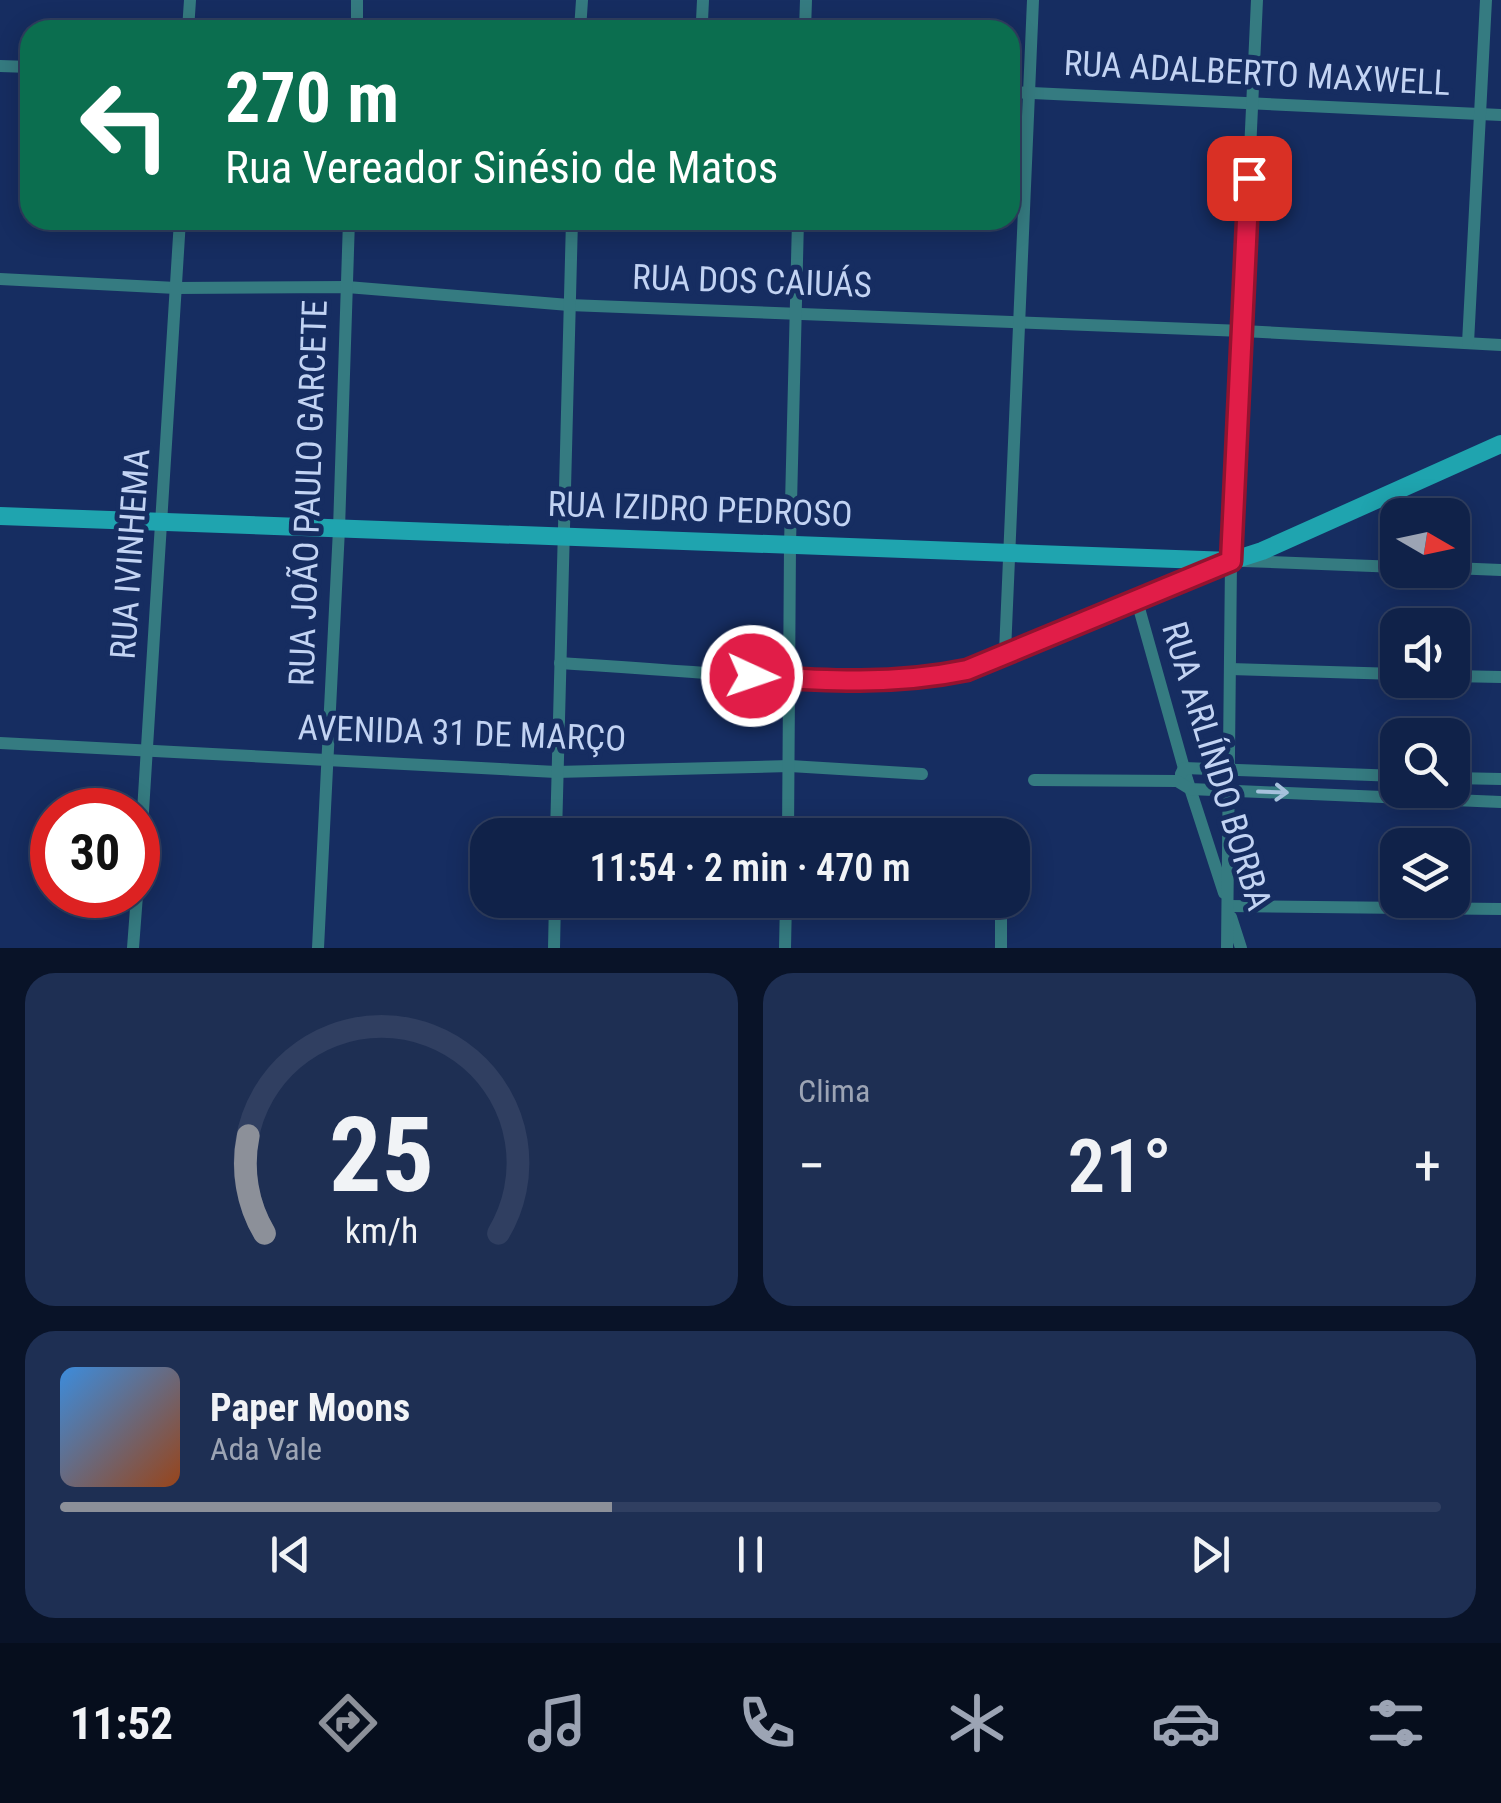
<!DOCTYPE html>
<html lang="pt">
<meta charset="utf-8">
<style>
:root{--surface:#102249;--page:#1e2f53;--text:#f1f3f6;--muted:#9ca4b4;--line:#303f61;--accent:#8c9099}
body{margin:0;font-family:"Roboto Condensed",sans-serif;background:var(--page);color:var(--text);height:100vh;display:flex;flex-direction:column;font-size:38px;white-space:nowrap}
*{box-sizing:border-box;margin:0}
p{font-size:32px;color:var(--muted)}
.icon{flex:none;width:55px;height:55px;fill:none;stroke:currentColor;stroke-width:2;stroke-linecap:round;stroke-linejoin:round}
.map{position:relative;height:948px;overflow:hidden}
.side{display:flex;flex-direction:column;gap:25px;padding:25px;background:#091328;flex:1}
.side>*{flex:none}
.top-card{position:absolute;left:20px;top:20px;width:1000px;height:210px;border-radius:30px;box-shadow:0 5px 25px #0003,0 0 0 2px var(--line);background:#0b6e4f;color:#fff;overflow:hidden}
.needle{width:65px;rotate:99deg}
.fabs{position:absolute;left:1380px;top:498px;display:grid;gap:20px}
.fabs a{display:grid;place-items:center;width:90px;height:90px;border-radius:20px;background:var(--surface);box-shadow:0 5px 25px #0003,0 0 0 2px var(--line);font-size:50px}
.speed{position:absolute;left:30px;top:788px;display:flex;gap:20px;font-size:50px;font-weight:700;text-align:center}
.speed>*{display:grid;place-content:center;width:130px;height:130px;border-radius:50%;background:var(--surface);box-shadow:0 5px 25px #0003,0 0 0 2px var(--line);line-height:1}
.speed .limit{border:15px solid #d22;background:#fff;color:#111}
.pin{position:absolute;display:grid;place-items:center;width:85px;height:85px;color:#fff;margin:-42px;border-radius:20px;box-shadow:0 5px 15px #0006}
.me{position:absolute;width:110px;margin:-55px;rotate:93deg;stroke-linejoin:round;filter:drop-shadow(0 0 8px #0008)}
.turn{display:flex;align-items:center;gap:35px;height:210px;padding:0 40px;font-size:45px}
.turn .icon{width:130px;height:130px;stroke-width:2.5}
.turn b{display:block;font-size:70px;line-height:85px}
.big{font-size:75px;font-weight:600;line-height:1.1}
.side .tile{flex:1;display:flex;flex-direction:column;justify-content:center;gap:15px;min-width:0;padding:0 35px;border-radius:30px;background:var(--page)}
.side .dial{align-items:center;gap:0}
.dial svg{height:260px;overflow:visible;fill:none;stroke:var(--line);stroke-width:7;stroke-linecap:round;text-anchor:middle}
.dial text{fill:var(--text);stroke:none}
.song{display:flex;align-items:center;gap:30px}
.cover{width:120px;height:120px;border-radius:15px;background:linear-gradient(135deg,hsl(210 70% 55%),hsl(20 70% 35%))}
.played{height:10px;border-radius:5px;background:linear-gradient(90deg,var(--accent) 40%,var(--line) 40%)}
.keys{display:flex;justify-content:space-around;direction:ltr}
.heat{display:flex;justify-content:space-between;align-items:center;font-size:55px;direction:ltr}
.side .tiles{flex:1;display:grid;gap:25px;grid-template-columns:1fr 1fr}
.tile:last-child{grid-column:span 2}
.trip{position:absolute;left:470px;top:818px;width:560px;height:100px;border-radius:30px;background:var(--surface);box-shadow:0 5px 25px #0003,0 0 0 2px var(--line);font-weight:600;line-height:100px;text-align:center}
.tabs{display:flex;height:160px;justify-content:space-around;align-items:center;background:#060e1d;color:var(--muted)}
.tabs .icon{width:70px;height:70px}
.tabs .selected{color:var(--accent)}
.tabs b{font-size:45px;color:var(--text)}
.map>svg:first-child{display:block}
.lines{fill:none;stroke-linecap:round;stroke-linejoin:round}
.street{stroke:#357b81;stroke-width:12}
.secondary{stroke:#1fa4af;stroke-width:18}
.oneway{stroke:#a6c1dc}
.route-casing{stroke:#92132f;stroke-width:25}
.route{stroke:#e11d48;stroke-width:18}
.labels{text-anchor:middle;stroke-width:10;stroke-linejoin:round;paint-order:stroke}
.street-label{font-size:35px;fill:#c2d3f3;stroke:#162d61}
</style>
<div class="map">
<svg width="1501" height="948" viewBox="0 0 1501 948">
<rect width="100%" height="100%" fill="#162d61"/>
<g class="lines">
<!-- street -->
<g class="street">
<path d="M702,21L703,0"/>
<path d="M188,30L190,0"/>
<path d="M357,30V0"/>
<path d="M580,30L582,0"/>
<path d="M805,30L806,0"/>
<path d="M0,66L30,67"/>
<path d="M1010,92L1501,115"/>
<path d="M0,279L176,288L347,287L569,305L1243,331L1501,345"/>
<path d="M1468,343L1486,0"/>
<path d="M1244,561L1398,567"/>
<path d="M1452,568L1501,570"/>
<path d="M1137,601L1187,779L1224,893"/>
<path d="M1005,652L1033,0"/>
<path d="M560,663C621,667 683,671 744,676C819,681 893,686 967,670L1225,564"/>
<path d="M1230,669L1398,674"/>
<path d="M1452,676L1501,677"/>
<path d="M0,743L556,772L790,766L922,774"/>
<path d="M1181,774L1184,768L1398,776"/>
<path d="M1452,778L1501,779"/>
<path d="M1034,780L1177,781L1190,789L1501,802"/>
<path d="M556,835L572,220"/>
<path d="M788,835L790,545L798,220"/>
<path d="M138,891L180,220"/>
<path d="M1228,906L1501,909"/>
<path d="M1231,917L1241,948"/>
<path d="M133,948L137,895"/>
<path d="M318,948L339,529L349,220"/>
<path d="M554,948L555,900"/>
<path d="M785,948L786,900"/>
<path d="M1001,948V900"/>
<path d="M1227,948L1231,561L1257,0"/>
</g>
<!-- secondary -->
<path class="secondary" d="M0,516L1231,561L1262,551L1501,444"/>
</g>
<!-- one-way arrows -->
<defs><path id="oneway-shaft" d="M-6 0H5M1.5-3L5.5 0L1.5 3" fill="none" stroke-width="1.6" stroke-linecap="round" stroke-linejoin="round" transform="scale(2.5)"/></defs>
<use class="oneway" href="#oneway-shaft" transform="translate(1273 792) rotate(2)"/>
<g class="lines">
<defs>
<path id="route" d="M752,676C825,681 895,685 967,670L1231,561L1249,178"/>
</defs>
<!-- route casing -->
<use href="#route" class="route-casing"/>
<!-- route -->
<use href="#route" class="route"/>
</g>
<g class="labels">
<!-- street labels -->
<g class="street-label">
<text transform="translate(1257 73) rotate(3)" y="12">RUA ADALBERTO MAXWELL</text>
<text transform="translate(752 281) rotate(2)" y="12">RUA DOS CAIUÁS</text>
<text transform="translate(308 493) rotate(-88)" y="12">RUA JOÃO PAULO GARCETE</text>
<text transform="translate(700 509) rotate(2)" y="12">RUA IZIDRO PEDROSO</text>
<text transform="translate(130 554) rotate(-86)" y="12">RUA IVINHEMA</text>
<text transform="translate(462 733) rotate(2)" y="12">AVENIDA 31 DE MARÇO</text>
<text transform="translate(1217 766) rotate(73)" y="12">RUA ARLÍNDO BORBA</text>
</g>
</g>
</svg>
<div class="fabs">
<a><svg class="needle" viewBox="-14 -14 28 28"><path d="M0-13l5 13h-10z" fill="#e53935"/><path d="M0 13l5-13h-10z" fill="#9ca4b4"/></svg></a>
<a><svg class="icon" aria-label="sound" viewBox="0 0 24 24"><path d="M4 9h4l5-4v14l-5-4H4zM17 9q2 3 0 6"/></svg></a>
<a><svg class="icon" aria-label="search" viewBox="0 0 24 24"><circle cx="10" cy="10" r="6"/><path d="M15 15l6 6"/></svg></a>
<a><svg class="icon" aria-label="layers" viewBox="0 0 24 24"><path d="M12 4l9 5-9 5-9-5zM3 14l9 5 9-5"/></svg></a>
</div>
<div class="speed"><div class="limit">30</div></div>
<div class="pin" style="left:1249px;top:178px;background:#d93025"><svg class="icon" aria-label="arrive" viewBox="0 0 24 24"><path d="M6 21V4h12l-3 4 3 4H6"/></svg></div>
<svg class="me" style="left:752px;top:676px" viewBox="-20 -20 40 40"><circle r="17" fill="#e11d48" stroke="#fff" stroke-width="3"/><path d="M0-11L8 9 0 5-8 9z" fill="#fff"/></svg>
<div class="trip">11:54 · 2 min · 470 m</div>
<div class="top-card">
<div class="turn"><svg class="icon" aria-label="left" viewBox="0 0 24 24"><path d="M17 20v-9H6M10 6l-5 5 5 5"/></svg><div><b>270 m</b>Rua Vereador Sinésio de Matos</div></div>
</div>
</div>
<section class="side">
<div class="tiles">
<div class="tile dial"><svg viewBox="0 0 100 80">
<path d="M14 69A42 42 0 1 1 86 69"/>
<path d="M14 69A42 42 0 0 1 9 39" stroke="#8c9099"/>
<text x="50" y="56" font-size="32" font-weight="700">25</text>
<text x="50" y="72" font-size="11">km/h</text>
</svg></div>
<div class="tile"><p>Clima</p>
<div class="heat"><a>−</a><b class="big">21°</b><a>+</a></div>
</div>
<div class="tile">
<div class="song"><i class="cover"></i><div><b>Paper Moons</b><p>Ada Vale</p></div></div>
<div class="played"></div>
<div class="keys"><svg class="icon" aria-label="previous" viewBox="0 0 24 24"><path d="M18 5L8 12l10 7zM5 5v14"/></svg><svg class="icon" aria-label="pause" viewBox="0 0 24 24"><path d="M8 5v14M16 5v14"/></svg><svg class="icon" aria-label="next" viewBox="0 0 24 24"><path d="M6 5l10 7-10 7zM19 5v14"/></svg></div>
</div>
</div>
</section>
<nav class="tabs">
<b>11:52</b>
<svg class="icon selected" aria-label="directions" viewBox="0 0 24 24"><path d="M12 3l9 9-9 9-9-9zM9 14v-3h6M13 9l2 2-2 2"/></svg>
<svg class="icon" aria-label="music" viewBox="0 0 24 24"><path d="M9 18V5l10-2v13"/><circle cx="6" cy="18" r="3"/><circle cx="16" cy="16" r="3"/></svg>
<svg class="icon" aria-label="phone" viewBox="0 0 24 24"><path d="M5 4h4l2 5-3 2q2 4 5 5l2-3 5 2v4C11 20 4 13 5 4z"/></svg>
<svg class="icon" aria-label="climate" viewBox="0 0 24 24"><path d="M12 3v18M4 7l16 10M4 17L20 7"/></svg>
<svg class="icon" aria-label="car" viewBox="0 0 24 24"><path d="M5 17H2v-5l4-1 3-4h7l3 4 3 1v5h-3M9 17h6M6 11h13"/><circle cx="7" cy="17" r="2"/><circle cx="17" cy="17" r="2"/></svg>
<svg class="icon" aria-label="filters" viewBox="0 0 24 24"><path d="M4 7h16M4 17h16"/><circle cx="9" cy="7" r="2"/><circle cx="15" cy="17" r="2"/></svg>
</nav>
